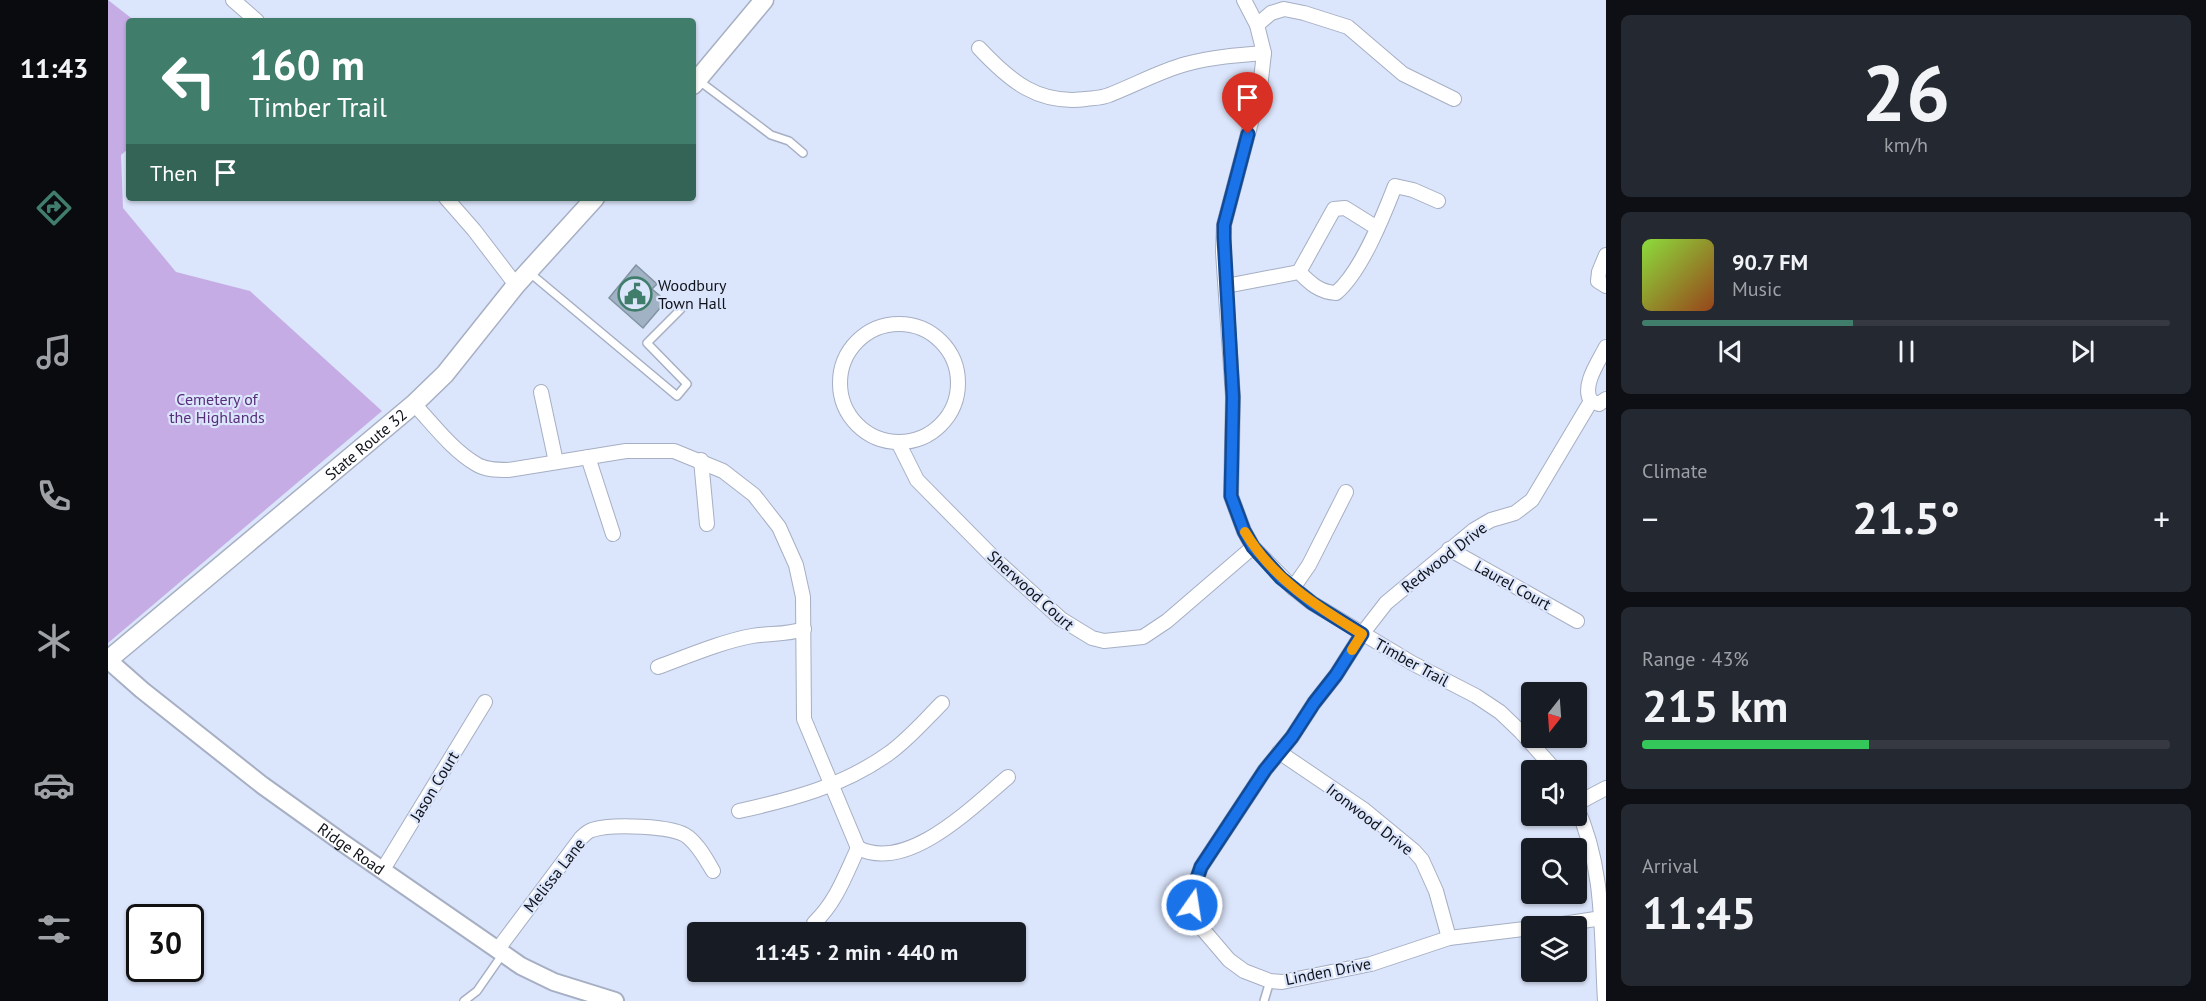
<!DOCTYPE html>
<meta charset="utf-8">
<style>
:root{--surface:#171b24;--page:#242831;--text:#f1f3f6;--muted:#9ea1a6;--line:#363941;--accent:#407e6b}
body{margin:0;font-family:"PT Sans",sans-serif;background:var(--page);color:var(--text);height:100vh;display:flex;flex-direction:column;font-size:22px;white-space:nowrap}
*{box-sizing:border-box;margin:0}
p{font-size:20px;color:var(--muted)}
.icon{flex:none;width:33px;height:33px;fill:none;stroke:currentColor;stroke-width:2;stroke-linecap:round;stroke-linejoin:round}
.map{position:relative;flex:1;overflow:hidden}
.details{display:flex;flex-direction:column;gap:15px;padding:15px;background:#0d0f14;width:600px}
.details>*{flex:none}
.top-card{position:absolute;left:18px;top:18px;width:570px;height:183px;border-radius:6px;box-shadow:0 2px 4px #0004;background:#407e6b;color:#fff;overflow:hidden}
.needle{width:39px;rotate:197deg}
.tools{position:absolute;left:1413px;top:682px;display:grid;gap:12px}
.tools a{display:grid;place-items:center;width:66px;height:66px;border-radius:6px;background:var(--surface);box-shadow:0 2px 4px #0004;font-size:30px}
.speed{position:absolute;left:18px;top:904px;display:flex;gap:12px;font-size:30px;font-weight:700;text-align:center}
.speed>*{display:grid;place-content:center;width:78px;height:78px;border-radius:50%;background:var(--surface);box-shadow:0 2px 4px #0004;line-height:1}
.speed .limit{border:3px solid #111;border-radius:9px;background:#fff;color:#111}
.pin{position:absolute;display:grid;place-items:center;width:51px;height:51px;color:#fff;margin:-62px -26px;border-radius:50% 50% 50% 0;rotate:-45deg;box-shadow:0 0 6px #0007}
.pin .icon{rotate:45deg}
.me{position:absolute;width:66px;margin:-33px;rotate:13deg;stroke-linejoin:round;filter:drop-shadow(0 0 4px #0008)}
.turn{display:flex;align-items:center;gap:21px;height:126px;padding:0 24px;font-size:27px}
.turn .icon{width:78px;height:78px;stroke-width:2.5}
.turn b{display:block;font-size:42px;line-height:51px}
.then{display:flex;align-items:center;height:57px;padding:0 24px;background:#0003;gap:12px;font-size:22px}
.big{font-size:45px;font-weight:800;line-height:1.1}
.details .tile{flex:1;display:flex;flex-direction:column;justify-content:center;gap:9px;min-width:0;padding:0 21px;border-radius:9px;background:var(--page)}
.details .dial{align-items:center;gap:0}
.dial b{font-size:78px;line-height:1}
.song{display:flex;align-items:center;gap:18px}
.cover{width:72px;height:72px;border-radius:9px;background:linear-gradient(135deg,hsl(90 70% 55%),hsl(20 70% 35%))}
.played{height:6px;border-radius:3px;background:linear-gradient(90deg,var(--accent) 40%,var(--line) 40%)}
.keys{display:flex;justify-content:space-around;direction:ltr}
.heat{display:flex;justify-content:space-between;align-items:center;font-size:33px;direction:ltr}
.charge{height:9px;border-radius:4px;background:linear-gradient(90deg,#34c759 43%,var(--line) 0)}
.trip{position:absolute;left:579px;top:922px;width:339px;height:60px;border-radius:6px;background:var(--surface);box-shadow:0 2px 4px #0004;font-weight:800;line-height:60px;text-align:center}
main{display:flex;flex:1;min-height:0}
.dock{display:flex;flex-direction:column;width:108px;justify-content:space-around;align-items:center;background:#090b0e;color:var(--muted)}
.dock .icon{width:42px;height:42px}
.dock .selected{color:var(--accent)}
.dock b{font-size:27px;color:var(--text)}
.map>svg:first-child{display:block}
.green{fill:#c6ace4}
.building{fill:#a0b2c3;stroke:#8293a3;stroke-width:1.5}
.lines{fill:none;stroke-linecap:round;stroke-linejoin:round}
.service-casing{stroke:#a6afc3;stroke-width:10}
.minor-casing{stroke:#a6afc3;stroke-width:16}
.tertiary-casing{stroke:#a6afc3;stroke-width:20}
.secondary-casing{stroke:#a6afc3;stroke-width:21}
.service{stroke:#fff;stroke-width:7}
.minor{stroke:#fff;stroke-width:14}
.tertiary{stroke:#fff;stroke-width:16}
.secondary{stroke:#fff;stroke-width:18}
.route-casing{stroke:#114b97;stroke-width:15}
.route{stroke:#1a73e8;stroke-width:10}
.slow{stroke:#f59e0b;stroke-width:10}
.labels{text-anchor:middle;stroke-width:4.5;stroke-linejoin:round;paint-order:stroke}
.poi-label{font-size:16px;fill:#0f1219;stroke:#dbe5fb;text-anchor:start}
.park-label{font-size:16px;fill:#572f7b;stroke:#dbe5fb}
.street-label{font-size:16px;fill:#0f1219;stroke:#dbe5fb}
</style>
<main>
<nav class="dock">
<b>11:43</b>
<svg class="icon selected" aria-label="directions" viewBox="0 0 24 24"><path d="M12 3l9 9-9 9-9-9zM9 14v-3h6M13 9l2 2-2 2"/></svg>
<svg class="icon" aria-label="music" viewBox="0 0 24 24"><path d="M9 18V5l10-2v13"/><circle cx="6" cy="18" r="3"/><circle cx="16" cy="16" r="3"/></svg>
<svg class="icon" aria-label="phone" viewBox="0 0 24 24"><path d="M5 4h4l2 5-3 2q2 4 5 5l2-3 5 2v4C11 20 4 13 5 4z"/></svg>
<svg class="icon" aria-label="climate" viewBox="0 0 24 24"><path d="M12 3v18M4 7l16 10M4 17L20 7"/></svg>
<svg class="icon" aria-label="car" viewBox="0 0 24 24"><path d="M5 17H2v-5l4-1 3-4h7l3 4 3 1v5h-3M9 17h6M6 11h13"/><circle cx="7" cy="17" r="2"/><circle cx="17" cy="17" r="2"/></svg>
<svg class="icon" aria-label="filters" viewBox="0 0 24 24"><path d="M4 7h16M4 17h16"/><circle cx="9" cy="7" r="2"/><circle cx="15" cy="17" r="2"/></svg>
</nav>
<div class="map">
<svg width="1498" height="1001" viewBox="0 0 1498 1001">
<rect width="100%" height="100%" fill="#dbe5fb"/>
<!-- green -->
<path class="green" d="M0,0L27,21H21V148L13,155L15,208L68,272L142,291L274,411L0,643Z"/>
<!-- building -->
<path class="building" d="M528,265L549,284L544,289L558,301L535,328L501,298Z"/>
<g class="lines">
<defs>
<g id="service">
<path d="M590,80L663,135L681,141L695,153"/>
<path d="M422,273L569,396L579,384L539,343L573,309"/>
<path d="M356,1001L369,991L394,955"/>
<path d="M1156,1001L1162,981"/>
</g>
<g id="minor">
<path d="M125,0L149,21"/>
<path d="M1136,0L1149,25L1156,53L1152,88L1116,225L1115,252L1125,397L1123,496L1136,531L1145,547L1185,588L1204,603L1304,663L1368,696L1392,712L1413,732L1448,771"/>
<path d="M1149,25L1163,13L1176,9L1196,13L1240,27L1295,74L1346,99"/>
<path d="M871,48C902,81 930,105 978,99C986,98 994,98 1001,95C1027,85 1052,71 1078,64C1104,57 1130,55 1156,53"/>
<path d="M338,198L366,230L408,285"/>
<path d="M1498,255L1491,272L1490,281L1498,286"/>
<path d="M1191,272L1226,209L1237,208L1269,228"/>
<path d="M1118,286L1191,272C1202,283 1211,292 1228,293C1253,272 1275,217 1287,186L1305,190L1330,201"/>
<circle cx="791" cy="383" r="59"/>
<path d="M1498,347C1491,361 1473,386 1483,401L1491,404L1498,399"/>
<path d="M433,392L448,462"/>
<path d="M306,404C325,424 344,450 368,464C377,470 390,470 400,470L518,451H566L615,471L646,495L671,527L688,565L695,597L696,719L750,848"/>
<path d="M790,442L809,480L890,562L953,619L984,638L996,641L1035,637L1059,621L1145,547"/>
<path d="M480,457L505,534"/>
<path d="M593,460L599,524"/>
<path d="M1341,549L1469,621"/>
<path d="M1185,588L1201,565L1238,492"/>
<path d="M550,667C580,656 612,642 644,636C662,633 679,635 696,629"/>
<path d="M1171,752L1255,809L1306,851L1314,860L1328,891L1341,938"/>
<path d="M1468,804L1498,788"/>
<path d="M1468,806C1497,868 1493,935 1497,1001"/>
<path d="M631,811C685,799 735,786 780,754C800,740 817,720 834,703"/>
<path d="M750,848C800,873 864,807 900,777"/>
<path d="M274,871L377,702"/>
<path d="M706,923C728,902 737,876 750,848"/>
<path d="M1435,927L1494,918"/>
<path d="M1424,928L1341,938L1263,964L1174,982L1162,981L1136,971L1121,960L1092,926L1086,914L1084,905V893L1093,867L1157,770L1184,737L1206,703L1228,675L1254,634L1278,603L1366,530L1383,520L1407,513L1424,500L1483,401"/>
<path d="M390,949L473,838C476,835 480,831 484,830C502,824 566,825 580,837C591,846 598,859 605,871"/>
</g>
<g id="tertiary">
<path id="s1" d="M0,660L34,690L154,785L235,843L413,966L446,982L507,1001"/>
</g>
<g id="secondary">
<path d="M585,85L656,0"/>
<path id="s2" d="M0,660L306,404L337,374L408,285L487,198"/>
</g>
</defs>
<!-- service casing -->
<use href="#service" class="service-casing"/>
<!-- minor casing -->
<use href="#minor" class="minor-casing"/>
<!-- tertiary casing -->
<use href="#tertiary" class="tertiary-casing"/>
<!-- secondary casing -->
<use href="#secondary" class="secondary-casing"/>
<!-- service -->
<use href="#service" class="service"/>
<!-- minor -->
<use href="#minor" class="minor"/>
<!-- tertiary -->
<use href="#tertiary" class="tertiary"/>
<!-- secondary -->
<use href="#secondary" class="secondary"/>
</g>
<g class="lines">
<defs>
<path id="route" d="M1084,905V893L1093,867L1157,770L1184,737L1206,703L1228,675L1254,634L1204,603L1173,578L1145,547L1136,531L1123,496L1125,397L1116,238V225L1140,134"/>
</defs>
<!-- route casing -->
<use href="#route" class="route-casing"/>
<!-- route -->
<use href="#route" class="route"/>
<!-- slow -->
<path class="slow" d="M1137,532C1165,579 1208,606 1254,634L1244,650"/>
</g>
<!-- icons -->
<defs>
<symbol id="civic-ring" viewBox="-11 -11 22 22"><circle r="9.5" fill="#dbe5fb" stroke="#407e6b" stroke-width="1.5"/><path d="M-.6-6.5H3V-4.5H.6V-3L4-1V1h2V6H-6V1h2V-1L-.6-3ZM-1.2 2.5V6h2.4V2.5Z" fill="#407e6b"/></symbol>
</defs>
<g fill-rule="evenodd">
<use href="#civic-ring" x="508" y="275" width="38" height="38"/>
</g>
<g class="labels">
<!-- poi labels -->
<g class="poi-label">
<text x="550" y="291">Woodbury<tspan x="550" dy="18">Town Hall</tspan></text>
</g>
<!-- park labels -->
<g class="park-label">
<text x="109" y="405">Cemetery of<tspan x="109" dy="18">the Highlands</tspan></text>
</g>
<!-- street labels -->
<g class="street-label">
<text dy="6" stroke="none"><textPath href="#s2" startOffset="336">State Route 32</textPath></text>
<text transform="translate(1336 557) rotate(-38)" y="6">Redwood Drive</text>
<text transform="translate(1405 585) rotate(29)" y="6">Laurel Court</text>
<text transform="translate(923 590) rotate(42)" y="6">Sherwood Court</text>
<text transform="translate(1304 662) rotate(29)" y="6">Timber Trail</text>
<text transform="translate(326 786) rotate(-59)" y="6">Jason Court</text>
<text transform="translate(1262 819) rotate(38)" y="6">Ironwood Drive</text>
<text dy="6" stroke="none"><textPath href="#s1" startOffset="308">Ridge Road</textPath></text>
<text transform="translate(446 875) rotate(-52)" y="6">Melissa Lane</text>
<text transform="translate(1220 971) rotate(-11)" y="6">Linden Drive</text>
</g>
</g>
</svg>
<div class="tools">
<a><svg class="needle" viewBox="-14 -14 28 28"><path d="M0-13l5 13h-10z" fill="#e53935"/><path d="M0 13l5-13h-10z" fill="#9ea1a6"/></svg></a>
<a><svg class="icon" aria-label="sound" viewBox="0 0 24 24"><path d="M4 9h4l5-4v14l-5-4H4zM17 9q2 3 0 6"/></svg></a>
<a><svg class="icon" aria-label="search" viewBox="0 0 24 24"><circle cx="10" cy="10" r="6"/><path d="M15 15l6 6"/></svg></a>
<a><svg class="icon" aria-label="layers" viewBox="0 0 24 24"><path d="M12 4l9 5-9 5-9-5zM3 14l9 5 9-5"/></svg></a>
</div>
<div class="speed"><div class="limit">30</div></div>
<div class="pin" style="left:1140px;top:134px;background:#d93025"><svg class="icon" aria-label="arrive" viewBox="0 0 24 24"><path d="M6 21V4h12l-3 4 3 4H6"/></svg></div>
<svg class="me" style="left:1084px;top:905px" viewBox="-20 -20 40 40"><circle r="17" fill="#1a73e8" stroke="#fff" stroke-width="3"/><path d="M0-11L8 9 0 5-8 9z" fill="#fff"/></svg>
<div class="trip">11:45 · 2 min · 440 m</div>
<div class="top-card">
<div class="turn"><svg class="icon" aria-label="left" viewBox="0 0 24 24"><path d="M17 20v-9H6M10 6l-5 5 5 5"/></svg><div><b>160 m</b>Timber Trail</div></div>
<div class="then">Then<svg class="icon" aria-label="arrive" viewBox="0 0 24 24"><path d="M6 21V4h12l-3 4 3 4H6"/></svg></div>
</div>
</div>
<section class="details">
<div class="tile dial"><b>26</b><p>km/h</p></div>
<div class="tile">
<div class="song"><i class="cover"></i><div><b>90.7 FM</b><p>Music</p></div></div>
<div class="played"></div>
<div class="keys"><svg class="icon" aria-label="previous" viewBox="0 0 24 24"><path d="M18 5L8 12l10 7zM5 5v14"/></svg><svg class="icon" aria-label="pause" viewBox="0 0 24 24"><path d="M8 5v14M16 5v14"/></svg><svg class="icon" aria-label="next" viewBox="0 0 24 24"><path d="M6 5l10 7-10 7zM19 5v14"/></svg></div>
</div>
<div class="tile"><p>Climate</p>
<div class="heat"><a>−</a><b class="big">21.5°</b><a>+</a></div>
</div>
<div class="tile"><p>Range · 43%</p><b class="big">215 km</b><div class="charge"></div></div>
<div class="tile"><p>Arrival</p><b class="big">11:45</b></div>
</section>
</main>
